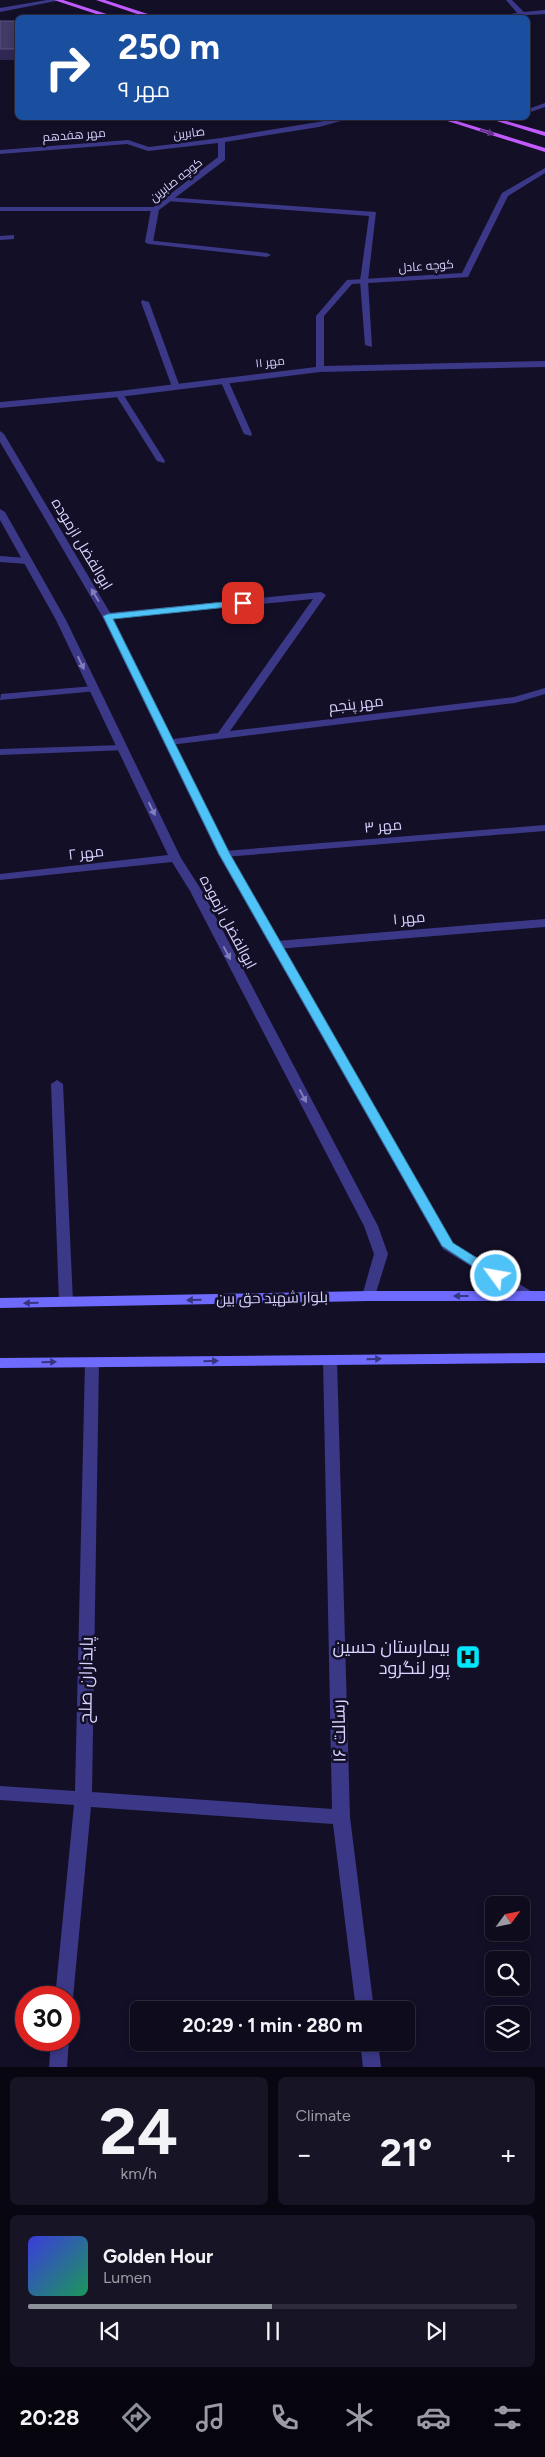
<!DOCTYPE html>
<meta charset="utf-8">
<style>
:root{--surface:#0e0b1d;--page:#171426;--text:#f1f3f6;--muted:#9b9ba4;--line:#2e2b3b;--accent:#8c9099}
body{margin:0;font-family:Figtree,Cairo,sans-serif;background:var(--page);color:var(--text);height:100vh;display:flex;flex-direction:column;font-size:19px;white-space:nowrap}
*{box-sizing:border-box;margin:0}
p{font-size:16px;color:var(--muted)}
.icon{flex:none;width:28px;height:28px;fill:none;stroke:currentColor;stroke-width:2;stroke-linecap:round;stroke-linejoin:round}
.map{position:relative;height:2067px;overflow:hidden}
.side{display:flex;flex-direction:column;gap:10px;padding:10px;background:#080610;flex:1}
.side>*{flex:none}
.hud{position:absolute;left:15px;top:15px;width:515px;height:105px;border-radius:8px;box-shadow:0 2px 8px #0003,0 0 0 1px var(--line);background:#1a4fa0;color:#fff;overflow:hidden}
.needle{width:32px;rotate:57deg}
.tools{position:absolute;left:485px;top:1896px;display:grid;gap:10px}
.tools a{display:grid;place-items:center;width:45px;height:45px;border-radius:8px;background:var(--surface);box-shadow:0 2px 8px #0003,0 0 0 1px var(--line);font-size:25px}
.speed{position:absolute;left:15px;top:1986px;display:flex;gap:10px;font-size:25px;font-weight:700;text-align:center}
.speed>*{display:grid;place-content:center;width:65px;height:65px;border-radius:50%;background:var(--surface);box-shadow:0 2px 8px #0003,0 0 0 1px var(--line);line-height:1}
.speed .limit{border:8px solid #d22;background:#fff;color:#111}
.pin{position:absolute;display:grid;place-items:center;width:42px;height:42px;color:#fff;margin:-21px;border-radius:10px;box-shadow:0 2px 8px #0006}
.me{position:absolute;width:55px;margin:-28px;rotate:302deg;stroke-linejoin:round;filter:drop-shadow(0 0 4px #0008)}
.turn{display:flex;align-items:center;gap:18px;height:105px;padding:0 20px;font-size:22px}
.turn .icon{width:65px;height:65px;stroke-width:2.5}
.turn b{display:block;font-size:35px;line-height:42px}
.big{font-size:38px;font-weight:700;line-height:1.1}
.side .tile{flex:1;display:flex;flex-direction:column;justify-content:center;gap:8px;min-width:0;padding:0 18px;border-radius:8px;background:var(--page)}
.side .dial{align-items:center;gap:0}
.dial b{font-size:65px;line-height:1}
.song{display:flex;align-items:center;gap:15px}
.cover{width:60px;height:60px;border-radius:8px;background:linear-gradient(135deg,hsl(240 70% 55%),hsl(150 70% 35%))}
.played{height:5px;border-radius:2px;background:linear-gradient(90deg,var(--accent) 50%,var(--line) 50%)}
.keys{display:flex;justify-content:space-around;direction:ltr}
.heat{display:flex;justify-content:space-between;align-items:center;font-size:28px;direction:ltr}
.side .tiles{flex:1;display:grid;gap:10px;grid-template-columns:1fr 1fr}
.tile:last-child{grid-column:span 2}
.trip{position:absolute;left:130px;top:2001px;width:285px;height:50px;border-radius:8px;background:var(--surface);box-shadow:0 2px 8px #0003,0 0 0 1px var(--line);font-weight:700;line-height:50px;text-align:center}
.tab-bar{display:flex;height:80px;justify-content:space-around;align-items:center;background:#06040c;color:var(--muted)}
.tab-bar .icon{width:35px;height:35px}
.tab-bar .on{color:var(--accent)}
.tab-bar b{font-size:22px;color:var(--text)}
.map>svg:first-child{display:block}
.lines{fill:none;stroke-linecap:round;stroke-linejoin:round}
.service{fill:#3b3887;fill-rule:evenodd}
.minor{fill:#3b3887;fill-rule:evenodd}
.secondary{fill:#6f6bff;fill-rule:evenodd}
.primary{fill:#c25bff;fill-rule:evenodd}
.wall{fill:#302755}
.building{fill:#423a67;stroke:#5a527f}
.oneway{fill:#623188}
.oneway2{fill:#827ebd}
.oneway3{fill:#38347d}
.route{fill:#4fc3f7;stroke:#337fa1}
.labels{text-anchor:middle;stroke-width:5;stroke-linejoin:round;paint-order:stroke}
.far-street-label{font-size:12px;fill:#d9d4ff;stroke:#130f27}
.street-label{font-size:15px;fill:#d9d4ff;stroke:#130f27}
.near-poi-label{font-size:18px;fill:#d9d4ff;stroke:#130f27;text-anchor:end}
.near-street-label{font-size:18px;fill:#d9d4ff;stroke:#130f27}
</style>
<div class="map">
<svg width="545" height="2067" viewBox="0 0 545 2067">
<rect width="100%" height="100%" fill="#130f27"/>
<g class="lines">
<!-- service -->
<g class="service">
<path d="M506,0H512L524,12L545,10V14L479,18L517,13Z"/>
<path d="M164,197L376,212L368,281L372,347L365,345L360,281L369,216L167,201H164Z"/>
<path d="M0,207H155L159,209L155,211H0Z"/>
<path d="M14,235V239L0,240V236Z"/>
<path d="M146,240L267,253L271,255L267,257L149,244L145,242Z"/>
<path d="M142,300L149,302L180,387L179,389L172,387L141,302Z"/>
<path d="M221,378L228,380L252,434L251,436L244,434L220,380Z"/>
<path d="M116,392L123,394L165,461L164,463L157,461L115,394Z"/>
<path d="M0,556L27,558L32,561L27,564L0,562Z"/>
<path d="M321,592L326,595L230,731L514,697L545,688V694L515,703L170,745L165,742L166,740L218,733L313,599L107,619L102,616L107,613Z"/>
<path d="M93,686L98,689L97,691L0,700L1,694Z"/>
<path d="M122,745L126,746L127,748L126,750L0,755V749Z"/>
<path d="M545,825V831L224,857L218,854L224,851Z"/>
<path d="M545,919V927L277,949L271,945L277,941Z"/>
<path d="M57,1080L63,1084L73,1302L71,1305H61L59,1302L51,1084Z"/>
</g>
<!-- minor -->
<g class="minor">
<path d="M47,0H61L0,12V8Z"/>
<path d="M545,103V107L528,113V109Z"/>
<path d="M342,118H352L319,127L225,142V160L159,210L153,242L149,244L145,242L151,209L218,157V143L148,151L127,144L0,154V150L128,140L149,147L221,138Z"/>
<path d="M504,118H512L499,122V120Z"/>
<path d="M545,168V173L508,196L468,277L352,284L324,316V366L545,361V367L320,372L119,397L0,408V402L119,391L316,367V316L347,280L462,273L502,193Z"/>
<path d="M0,431L4,434L112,616L230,854L453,1243L534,1293L536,1296L534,1299H524L443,1249L441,1246L218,854L102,616L0,442Z"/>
<path d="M0,509L5,512L66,620L181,858L202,891L378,1226L388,1254L374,1299H364L362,1296L374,1254L364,1226L190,891L172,862L0,880V874L168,855L56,620L0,520Z"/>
<path d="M330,1355L335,1356L337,1360L350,1817L374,2010H356L333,1824L91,1807L73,1998L69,2004V1998H55L74,1805L0,1800V1786L75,1791L85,1362L87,1358H97L99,1362L92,1792L332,1809L323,1360L325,1356Z"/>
<path d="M69,2039V2040L67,2067H49L51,2040Z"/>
<path d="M360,2042H378L381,2067H363Z"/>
</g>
<!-- secondary -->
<g class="secondary">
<path d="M369,1291H545V1301H369L0,1308V1298Z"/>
<path d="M545,1353V1363L0,1368V1358Z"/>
</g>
<!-- primary -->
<g class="primary">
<path d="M54,0H63L119,18H108Z"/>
<path d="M96,0H105L160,18H149Z"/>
<path d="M438,118H447L545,148V152Z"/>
<path d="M487,118H496L545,132V136Z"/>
</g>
</g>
<!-- wall -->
<rect class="wall" x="0" y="21" width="18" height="39"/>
<!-- building -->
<rect class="building" x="0" y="21" width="18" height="28"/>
<!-- one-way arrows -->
<defs><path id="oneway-solid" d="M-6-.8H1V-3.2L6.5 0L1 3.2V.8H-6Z" transform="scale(1.25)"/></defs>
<use class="oneway" href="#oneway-solid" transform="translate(487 132) rotate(17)"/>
<g class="oneway2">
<use href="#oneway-solid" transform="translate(95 595) rotate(-121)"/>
<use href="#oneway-solid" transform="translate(81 663) rotate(65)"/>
<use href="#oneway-solid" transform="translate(152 809) rotate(64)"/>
<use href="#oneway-solid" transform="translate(227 953) rotate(62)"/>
<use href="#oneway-solid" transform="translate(303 1096) rotate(62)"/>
</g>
<g class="oneway3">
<use href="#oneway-solid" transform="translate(461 1296) rotate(-180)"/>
<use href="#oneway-solid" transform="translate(194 1300) rotate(179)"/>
<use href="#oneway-solid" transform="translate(31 1303) rotate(179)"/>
<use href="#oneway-solid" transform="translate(374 1359) rotate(-1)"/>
<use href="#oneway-solid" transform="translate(211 1361) rotate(-1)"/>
<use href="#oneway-solid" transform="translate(49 1362) rotate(-1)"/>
</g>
<!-- route -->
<path class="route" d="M243,600L248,603L247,605L113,619L230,854L453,1243L501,1273L503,1276L501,1279H492L442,1246L219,854L103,616L108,614Z"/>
<!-- icons -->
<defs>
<symbol id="hospital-square" viewBox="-11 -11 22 22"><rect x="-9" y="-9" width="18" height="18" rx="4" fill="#00e6ff" stroke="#130f27"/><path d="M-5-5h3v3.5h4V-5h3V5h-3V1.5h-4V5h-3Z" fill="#111"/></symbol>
</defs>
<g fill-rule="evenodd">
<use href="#hospital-square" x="454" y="1643" width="28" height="28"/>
</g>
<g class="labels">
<!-- far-street labels -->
<g class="far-street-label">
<text transform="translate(189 133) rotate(-7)" y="4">صابرین</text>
<text transform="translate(74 135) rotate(-4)" y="4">مهر هفدهم</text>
<text transform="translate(176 180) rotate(-38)" y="4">کوچه صابرین</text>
<text transform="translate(426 266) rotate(-4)" y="4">کوچه عادل</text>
<text transform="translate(270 362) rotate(-6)" y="4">مهر ۱۱</text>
</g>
<!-- street labels -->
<g class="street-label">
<text transform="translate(82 544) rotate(59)" y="5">ابوالفضل ازموده</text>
<text transform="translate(356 704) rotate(-7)" y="5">مهر پنجم</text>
<text transform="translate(383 826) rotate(-5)" y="5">مهر ۳</text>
<text transform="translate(86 853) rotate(-6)" y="5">مهر ۲</text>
<text transform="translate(409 918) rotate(-5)" y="5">مهر ۱</text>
<text transform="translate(228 922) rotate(62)" y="5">ابوالفضل ازموده</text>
<text transform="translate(272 1298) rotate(-1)" y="5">بلوار شهید حق بین</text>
</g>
<!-- near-poi labels -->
<g class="near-poi-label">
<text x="450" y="1653">بیمارستان حسین<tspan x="450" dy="21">پور لنگرود</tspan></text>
</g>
<!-- near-street labels -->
<g class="near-street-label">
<text transform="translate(86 1680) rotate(-89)" y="6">پایداران صلح</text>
<text transform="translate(339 1731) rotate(-91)" y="6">رسالت ۱۶</text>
</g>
</g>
</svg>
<div class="tools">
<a><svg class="needle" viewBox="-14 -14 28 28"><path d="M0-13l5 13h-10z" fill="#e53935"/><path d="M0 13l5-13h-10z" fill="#9b9ba4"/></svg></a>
<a><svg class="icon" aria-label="search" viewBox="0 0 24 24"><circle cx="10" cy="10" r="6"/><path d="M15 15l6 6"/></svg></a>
<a><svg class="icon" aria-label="layers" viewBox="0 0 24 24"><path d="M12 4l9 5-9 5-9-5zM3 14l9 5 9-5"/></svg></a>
</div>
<div class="speed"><div class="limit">30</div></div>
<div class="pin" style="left:243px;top:603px;background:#d93025"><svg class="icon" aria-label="arrive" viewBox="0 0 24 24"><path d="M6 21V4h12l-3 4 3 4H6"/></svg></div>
<svg class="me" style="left:496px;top:1276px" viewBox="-20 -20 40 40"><circle r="17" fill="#4fc3f7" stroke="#fff" stroke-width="3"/><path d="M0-11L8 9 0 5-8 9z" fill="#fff"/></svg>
<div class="trip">20:29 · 1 min · 280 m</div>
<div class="hud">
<div class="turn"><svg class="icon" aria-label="right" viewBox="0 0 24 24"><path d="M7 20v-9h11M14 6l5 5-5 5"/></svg><div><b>250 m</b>مهر ۹</div></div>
</div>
</div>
<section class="side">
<div class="tiles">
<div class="tile dial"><b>24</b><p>km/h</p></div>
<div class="tile"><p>Climate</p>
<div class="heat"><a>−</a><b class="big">21°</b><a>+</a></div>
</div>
<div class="tile">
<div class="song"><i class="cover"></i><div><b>Golden Hour</b><p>Lumen</p></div></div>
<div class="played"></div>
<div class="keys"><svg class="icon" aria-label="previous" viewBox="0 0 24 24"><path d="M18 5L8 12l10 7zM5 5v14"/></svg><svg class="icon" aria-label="pause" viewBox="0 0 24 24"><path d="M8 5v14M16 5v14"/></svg><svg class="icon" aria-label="next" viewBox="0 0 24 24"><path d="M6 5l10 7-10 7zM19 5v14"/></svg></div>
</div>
</div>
</section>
<nav class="tab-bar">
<b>20:28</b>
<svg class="icon on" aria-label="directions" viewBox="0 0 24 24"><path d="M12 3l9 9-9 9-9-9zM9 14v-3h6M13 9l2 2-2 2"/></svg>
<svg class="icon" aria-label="music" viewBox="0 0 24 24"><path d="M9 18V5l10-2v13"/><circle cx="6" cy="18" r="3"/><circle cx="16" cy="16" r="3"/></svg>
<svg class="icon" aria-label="phone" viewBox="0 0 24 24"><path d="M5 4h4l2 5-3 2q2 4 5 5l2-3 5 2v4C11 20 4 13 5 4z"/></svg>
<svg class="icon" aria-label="climate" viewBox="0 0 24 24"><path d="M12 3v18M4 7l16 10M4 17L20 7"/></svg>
<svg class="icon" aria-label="car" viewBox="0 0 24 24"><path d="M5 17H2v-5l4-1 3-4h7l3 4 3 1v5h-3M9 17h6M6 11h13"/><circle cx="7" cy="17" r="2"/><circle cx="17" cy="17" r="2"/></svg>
<svg class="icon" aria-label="filters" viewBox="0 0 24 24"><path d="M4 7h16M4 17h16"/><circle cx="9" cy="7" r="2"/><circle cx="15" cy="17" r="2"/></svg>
</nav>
